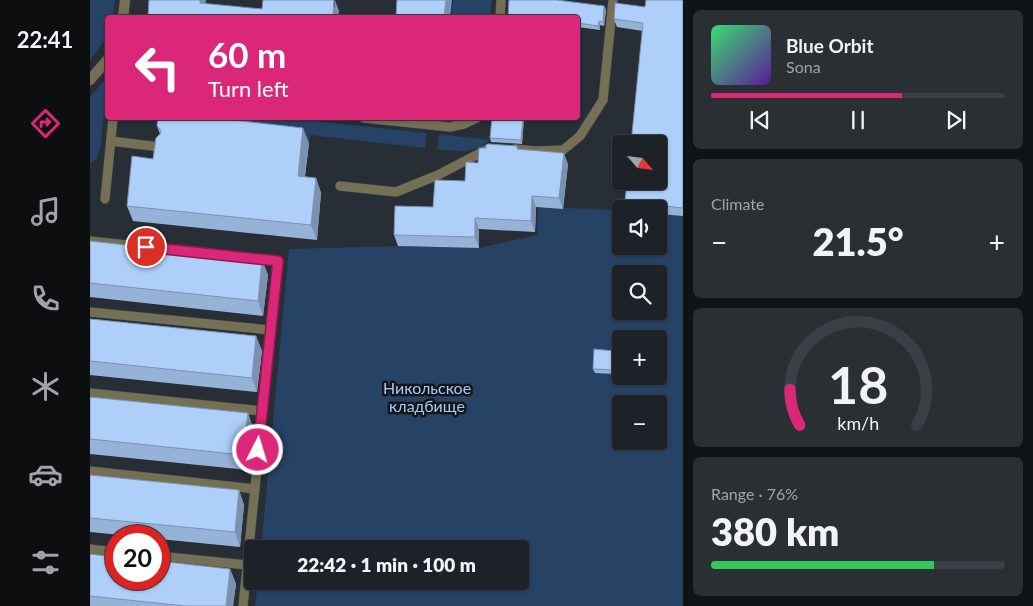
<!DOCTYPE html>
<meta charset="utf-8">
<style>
:root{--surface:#1d2228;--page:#2a2f34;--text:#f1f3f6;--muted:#a0a4a8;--line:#3b3f45;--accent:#db2777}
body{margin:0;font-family:Lato,sans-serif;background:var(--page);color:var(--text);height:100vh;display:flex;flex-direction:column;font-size:19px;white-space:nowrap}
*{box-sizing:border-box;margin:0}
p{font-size:16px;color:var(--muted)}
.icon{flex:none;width:28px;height:28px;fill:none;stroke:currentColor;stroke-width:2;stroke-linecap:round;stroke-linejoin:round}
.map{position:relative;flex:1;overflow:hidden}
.sheet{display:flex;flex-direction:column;gap:10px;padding:10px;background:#101316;width:350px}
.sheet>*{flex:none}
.guide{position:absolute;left:15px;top:15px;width:475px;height:105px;border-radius:5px;box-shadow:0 1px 4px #0004,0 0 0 1px var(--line);background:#db2777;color:#fff;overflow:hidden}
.needle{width:32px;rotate:118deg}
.buttons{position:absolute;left:522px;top:135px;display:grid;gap:10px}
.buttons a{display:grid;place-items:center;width:55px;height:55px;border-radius:5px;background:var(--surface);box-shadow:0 1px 4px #0004,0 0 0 1px var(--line);font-size:25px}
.speed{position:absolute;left:15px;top:525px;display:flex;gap:10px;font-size:25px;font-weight:700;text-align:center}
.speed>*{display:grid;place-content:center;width:65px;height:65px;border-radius:50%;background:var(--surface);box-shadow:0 1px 4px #0004,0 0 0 1px var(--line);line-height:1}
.speed .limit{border:8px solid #d22;background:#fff;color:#111}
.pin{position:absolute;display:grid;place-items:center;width:42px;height:42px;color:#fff;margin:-21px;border:2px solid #fff;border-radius:50%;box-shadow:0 1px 5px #0007}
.me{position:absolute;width:55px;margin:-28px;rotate:5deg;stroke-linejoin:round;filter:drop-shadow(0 0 4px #0008)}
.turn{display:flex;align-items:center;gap:18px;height:105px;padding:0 20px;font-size:22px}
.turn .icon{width:65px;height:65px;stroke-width:2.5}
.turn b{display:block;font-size:35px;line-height:42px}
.big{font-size:38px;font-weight:800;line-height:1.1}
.sheet .card{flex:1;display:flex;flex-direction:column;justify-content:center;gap:8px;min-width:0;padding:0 18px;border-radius:8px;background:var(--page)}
.sheet .dial{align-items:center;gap:0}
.dial svg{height:130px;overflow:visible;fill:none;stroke:var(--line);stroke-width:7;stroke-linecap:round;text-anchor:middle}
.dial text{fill:var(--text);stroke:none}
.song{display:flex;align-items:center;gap:15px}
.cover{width:60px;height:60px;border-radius:8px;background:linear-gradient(135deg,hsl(140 70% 55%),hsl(270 70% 35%))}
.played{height:5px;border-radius:2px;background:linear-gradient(90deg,var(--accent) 65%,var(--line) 65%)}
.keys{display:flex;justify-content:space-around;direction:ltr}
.heat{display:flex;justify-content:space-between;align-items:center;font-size:28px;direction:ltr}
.charge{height:8px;border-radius:4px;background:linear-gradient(90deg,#34c759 76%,var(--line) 0)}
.trip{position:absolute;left:154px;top:540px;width:285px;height:50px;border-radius:5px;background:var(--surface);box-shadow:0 1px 4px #0004,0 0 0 1px var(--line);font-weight:800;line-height:50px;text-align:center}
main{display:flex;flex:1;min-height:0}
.tabs{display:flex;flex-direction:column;width:90px;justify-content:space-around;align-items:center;background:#0c0e10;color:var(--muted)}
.tabs .icon{width:35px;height:35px}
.tabs .active{color:var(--accent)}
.tabs b{font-size:22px;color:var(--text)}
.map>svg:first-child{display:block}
.green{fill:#264265;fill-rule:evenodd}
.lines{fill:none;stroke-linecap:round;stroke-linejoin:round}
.lane-casing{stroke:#434a50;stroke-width:10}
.street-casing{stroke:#434a50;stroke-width:11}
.lane{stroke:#757055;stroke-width:9}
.street{stroke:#757055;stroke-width:10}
.wall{fill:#96b2d7}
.shaded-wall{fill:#7a91af}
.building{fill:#aecffa;stroke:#7a91af}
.route-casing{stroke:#8e194d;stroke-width:12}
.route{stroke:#db2777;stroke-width:9}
.labels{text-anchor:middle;stroke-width:5;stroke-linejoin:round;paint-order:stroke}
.park-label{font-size:16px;fill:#a7c9f4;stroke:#131619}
</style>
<main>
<nav class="tabs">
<b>22:41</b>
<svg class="icon active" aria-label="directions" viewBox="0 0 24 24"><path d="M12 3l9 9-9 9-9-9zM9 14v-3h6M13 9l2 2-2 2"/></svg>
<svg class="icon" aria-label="music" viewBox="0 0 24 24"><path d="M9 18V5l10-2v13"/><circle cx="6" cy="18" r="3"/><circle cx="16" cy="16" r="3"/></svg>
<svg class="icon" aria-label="phone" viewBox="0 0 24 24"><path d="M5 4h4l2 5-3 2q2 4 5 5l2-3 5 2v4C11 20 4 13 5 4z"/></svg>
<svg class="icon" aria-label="climate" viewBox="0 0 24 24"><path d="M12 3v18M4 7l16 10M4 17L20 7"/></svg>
<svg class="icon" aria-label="car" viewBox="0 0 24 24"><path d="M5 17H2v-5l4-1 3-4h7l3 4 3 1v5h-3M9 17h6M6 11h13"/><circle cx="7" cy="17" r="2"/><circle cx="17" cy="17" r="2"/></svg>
<svg class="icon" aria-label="filters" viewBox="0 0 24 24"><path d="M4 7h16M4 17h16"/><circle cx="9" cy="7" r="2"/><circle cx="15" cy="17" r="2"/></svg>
</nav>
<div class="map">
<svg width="593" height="606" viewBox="0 0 593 606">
<rect width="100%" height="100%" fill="#272e35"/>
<!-- green -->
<g class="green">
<path d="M0,0H25L23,17L18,18L17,37L0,60Z"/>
<path d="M363,0H402L400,17H361Z"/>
<path d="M14,81L17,84L10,149L7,158L0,164V97Z"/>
<path d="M56,118H195L337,133L335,148L220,135L219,143L74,126V119Z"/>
<path d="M349,134L400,140C383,155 368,151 347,149Z"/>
<path d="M448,207L531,210V246H569V214L593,216V606H165L168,581H430V549H171L199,249L308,246L389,248L447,235ZM531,274H569V311H531ZM531,339H569V376H531ZM531,404H569V441H531Z"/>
</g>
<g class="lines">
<defs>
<g id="lane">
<path d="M410,18L411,0"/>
<path d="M274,118L360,127L374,124L387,118"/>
<path d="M21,141L70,147"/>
<path d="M425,149L445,151L473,150L490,136L513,100L523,0"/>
<path d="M250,186L306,192L348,175L398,149"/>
<path d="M15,199L23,118"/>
<path d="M0,241L188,261L153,606"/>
<path d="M0,312L180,330"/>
<path d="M0,393L172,411"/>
<path d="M0,471L165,489"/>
<path d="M0,549L26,552"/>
<path d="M69,556L157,565"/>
</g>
<g id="street">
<path d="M33,18L35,0"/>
<path d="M0,80L18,59"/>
</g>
</defs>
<!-- lane casing -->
<use href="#lane" class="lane-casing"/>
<!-- street casing -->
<use href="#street" class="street-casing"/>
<!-- lane -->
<use href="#lane" class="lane"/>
<!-- street -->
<use href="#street" class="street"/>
</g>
<!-- wall -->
<g class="wall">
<path d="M593,0V216L569,214V209H537L535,202L553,31L527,27L524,19Z"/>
<path d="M514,6L516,10L514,26L510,25V30L488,27V18Z"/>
<path d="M434,118L432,144L401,142L400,138Z"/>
<path d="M67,126L219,143L215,177L226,178L231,193L227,240L43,221L37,206L63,159L70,134Z"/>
<path d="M429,150L478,164L473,209L446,207L445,232L389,229V248L308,246L304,235L343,207L375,181L388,163Z"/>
<path d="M0,241L172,260L178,275L173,316L0,297Z"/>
<path d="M0,319L166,336L172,351L167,392L0,375Z"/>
<path d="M524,351L526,355L525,374L505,373L503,369Z"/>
<path d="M0,397L158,413L163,428L158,470L0,454Z"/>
<path d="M0,475L149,490L154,505L150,547L69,539V536H41L0,532Z"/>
<path d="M0,554L140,569L146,584L143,606H0Z"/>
</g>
<!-- shaded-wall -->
<g class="shaded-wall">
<path d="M110,0H116L114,15L110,3Z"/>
<path d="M245,0L249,11L248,18L243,17Z"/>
<path d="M356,0H362L360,18H354Z"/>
<path d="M514,6L516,10L514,26L513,22Z"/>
<path d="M509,21L510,25V30L508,26Z"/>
<path d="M433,118H434L432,144L431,140Z"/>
<path d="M213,128L219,143L213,191L208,176Z"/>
<path d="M474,153L478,164L473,209L469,198Z"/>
<path d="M226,178L231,193L227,240L221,225Z"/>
<path d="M442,196L446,207L445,232L441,221Z"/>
<path d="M385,218L389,229V248L385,237Z"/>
<path d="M172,260L178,275L173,316L168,301Z"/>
<path d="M166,336L172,351L167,392L162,378Z"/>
<path d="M524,351L526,355L525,374L523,370Z"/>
<path d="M158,413L163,428L158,470L153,455Z"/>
<path d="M149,490L154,505L150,547L145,532Z"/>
<path d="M140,569L146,584L143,606H136Z"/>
</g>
<!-- building -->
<g class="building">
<path d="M59,0H110V3L172,9L173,0H244L243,17L249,18H58Z"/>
<path d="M307,0H356L354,18H306Z"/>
<path d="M419,0H467L514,6L513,22L509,21L508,26L488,23V18H418Z"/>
<path d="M556,0H593V208L535,202L537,181H569V144H541L553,23L524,19L525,3L555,7Z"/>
<path d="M68,118H126L213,128L208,176L226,178L221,225L37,206L42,156L63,159L66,138L71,133L70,129L67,126Z"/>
<path d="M402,118H433L431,140L400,138Z"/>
<path d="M398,144L427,146V149L474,153L469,198L442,196L441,221L385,218V237L304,235L305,206L343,207L345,180L375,181L376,162L388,163L389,148H396V145Z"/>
<path d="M0,241L172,260L168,301L0,283Z"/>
<path d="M0,319L166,336L162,378L0,361Z"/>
<path d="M504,349L524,351L523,370L503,369Z"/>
<path d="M0,397L158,413L153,455L0,439Z"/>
<path d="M0,475L149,490L145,532L0,518Z"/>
<path d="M0,554L26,557V579H69V561L140,569L136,606H95L0,596Z"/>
</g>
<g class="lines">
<defs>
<path id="route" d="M56,247L188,261L168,450"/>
</defs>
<!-- route casing -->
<use href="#route" class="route-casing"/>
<!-- route -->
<use href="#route" class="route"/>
</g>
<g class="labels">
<!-- park labels -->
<g class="park-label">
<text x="337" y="394">Никольское<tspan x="337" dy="18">кладбище</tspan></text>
</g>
</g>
</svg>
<div class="buttons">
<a><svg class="needle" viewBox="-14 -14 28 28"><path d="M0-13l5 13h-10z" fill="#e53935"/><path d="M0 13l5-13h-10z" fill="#a0a4a8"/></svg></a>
<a><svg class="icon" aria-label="sound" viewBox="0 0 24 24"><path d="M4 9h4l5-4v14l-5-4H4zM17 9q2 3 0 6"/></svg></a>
<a><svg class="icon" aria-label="search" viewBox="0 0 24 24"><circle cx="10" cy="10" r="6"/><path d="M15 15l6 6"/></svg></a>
<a>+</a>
<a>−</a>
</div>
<div class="speed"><div class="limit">20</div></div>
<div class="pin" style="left:56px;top:247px;background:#d93025"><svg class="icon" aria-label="arrive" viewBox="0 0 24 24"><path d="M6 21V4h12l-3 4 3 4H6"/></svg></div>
<svg class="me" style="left:168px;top:450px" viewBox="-20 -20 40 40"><circle r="17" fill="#db2777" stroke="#fff" stroke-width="3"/><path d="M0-11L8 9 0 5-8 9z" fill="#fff"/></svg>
<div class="trip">22:42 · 1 min · 100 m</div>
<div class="guide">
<div class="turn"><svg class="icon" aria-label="left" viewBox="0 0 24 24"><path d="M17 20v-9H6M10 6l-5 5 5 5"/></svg><div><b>60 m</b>Turn left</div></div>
</div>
</div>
<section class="sheet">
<div class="card">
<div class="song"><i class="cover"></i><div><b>Blue Orbit</b><p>Sona</p></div></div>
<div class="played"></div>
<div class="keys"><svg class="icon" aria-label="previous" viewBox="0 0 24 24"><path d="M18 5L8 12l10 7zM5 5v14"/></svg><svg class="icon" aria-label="pause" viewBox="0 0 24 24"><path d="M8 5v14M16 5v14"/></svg><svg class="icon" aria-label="next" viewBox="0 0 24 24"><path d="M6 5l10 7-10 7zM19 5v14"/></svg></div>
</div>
<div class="card"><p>Climate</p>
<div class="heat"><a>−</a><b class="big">21.5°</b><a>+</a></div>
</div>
<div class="card dial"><svg viewBox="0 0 100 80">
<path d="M14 69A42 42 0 1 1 86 69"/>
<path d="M14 69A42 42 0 0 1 8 47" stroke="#db2777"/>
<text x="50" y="56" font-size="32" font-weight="700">18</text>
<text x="50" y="72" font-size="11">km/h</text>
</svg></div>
<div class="card"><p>Range · 76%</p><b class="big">380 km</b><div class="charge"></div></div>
</section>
</main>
